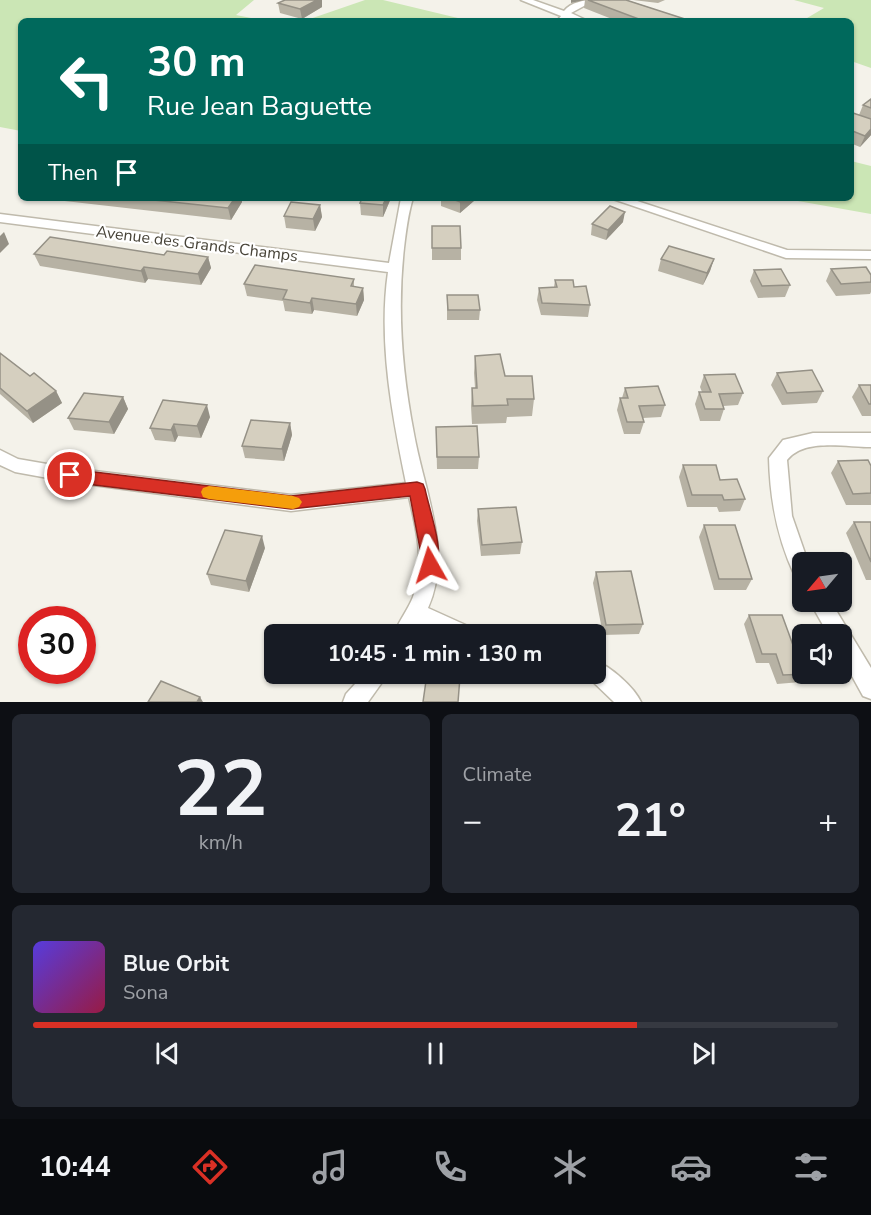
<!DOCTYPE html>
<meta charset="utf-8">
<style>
:root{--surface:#171b24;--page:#242831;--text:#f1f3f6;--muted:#9ea1a6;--line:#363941;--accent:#d93025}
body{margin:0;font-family:"Nunito Sans",sans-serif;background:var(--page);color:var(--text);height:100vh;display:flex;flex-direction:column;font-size:22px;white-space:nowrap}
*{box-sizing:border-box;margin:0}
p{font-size:20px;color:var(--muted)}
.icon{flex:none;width:33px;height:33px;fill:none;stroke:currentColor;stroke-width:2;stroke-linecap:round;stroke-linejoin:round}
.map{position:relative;height:702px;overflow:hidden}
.panel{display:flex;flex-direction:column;gap:12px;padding:12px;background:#0d0f14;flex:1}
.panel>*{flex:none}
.banner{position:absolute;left:18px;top:18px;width:836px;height:183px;border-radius:9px;box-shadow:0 2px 4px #0004;background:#00695c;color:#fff;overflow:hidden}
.needle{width:39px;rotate:241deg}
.tools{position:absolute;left:792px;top:552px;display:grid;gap:12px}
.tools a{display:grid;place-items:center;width:60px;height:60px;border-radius:9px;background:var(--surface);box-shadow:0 2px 4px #0004;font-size:30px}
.speed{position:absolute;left:18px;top:606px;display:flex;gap:12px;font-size:30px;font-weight:700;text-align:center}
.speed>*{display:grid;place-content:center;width:78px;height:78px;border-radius:50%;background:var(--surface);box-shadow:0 2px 4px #0004;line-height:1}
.speed .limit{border:9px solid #d22;background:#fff;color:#111}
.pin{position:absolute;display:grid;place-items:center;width:51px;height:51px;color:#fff;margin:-26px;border:3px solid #fff;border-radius:50%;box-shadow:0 2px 6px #0007}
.me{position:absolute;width:66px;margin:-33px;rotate:354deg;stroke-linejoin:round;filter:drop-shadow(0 0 4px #0008)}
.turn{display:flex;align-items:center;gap:21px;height:126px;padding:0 30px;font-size:27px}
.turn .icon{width:78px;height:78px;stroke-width:2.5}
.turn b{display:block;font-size:42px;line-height:51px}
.then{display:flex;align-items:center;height:57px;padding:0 30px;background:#0003;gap:12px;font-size:22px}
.big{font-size:45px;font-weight:700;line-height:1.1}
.panel .card{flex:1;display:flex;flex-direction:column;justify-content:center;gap:9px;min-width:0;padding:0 21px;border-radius:9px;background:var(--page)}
.panel .dial{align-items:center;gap:0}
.dial b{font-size:78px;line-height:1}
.song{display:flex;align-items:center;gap:18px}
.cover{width:72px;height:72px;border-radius:9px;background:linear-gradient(135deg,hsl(250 70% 55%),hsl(340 70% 35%))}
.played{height:6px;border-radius:3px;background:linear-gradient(90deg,var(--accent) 75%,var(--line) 75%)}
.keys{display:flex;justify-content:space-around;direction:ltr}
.heat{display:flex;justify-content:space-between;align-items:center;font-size:33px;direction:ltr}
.panel .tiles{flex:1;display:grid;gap:12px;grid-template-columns:1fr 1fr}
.card:last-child{grid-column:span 2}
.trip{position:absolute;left:264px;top:624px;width:342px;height:60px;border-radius:9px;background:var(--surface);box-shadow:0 2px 4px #0004;font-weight:700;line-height:60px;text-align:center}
.dock{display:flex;height:96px;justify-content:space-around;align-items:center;background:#090b0e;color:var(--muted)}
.dock .icon{width:42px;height:42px}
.dock .selected{color:var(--accent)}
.dock b{font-size:27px;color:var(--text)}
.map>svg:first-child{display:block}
.green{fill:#cbe6b5}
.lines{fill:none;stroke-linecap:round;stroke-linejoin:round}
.street-casing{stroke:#bfbaac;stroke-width:3}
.street{fill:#fff;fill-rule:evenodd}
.wall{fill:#b7b2a4}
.shaded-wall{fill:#959186}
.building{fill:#d5cfbf;stroke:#959186;stroke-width:1.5}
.route{fill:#d93025;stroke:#8d1f18;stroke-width:1.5}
.slow{fill:#f59e0b}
.labels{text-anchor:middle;stroke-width:4.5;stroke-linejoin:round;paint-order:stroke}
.street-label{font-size:16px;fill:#474338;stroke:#fff}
</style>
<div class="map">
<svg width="871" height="702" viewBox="0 0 871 702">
<rect width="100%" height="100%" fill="#f4f2ea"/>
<!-- green -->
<g class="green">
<path d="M0,0H254L236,15L266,21H21V131L0,127Z"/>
<path d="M365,0H383L462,19L460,21H304Z"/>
<path d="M794,0H871V68L851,61L850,21H802L824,8Z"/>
<path d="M851,161L871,166V214L781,198H850Z"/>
</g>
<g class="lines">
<defs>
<g id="street">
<path d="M521,0H533L564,11C571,2 584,0 595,0L571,13L588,21L568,18L565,21H557L561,16Z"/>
<path d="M401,198H413C408,214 406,231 404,248C397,311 402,372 414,434C424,491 453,552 428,608L470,627L473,634H442L420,625L415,634H394C398,622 408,610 413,597C425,563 417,532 409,497L291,511L70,482L15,472L0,465V450L18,459L70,468L291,495L406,483C392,415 378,341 388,272L0,222V214L389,263Z"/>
<path d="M610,198H628L787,250L871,251V259L786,258Z"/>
<path d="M813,433H871V447C845,447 804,438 787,460L792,516L808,562H802V579L795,576C777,538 770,500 769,458L783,440Z"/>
<path d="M810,602H831L871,668V699L863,696L842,658V634H828Z"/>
<path d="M596,661C611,667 634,687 641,702H614L589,678L587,674H596Z"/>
<path d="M364,674H388L368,702H343L346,694Z"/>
</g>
</defs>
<!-- street casing -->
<use href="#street" class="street-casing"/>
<!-- street -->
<use href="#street" class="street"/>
</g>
<!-- wall -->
<g class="wall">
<path d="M585,0H627L691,21H617L584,8Z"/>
<path d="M633,0H665L658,3Z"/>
<path d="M278,3L322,7L302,19L280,13Z"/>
<path d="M871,99V135L860,147L850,143V115H859L863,105Z"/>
<path d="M55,198H242V202L231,220L56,200Z"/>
<path d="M391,198L383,217L361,215L360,203Z"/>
<path d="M441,198H475V200L460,213L441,206Z"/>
<path d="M320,205L322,217L315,231L286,228L284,216Z"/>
<path d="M623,222L606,240L591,235L592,224Z"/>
<path d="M432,226L461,248V260H432Z"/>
<path d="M34,254L164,255L208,257L211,268L201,285L148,279L145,283L40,266Z"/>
<path d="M661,259H714L710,271L703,285L658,271Z"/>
<path d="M831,269L871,275V292L870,294L836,296L826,281Z"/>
<path d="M754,270L790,285L785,297L758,298L750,281Z"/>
<path d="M354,279V287L363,288L364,300L357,316L314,310L312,314L285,311L283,301L247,296L244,284Z"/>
<path d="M555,280L574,287L590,305L588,317L541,315L537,300L539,288L554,287Z"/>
<path d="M447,295L480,310L479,320H447Z"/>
<path d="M0,353L30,376L56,391L62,403L33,423L0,394Z"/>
<path d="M475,356L505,376L534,399L532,416L507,417L506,423L472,424L471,406L472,388H475L474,373Z"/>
<path d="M777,373L823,391L817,403L782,405L771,385Z"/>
<path d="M704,375L743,393L738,405L723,406L724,409L720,421H700L695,404L699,392H702L700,387Z"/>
<path d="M859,385H871V416H862L852,397Z"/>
<path d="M625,388L665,405L661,417L643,418L644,422L640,434H624L617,410L620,398H622Z"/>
<path d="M123,397L128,409L114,434L74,430L68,418Z"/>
<path d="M210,417L201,438L178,436L175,442L155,440L150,428Z"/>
<path d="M290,423L292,435L284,461L245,458L242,446Z"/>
<path d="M436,427L479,457L478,469H437Z"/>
<path d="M838,461L871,466V505H846L831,473Z"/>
<path d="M683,465L745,499L740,511L719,512L717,507H687L679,477Z"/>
<path d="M478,509L522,542L520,554L481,556L477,521Z"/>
<path d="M854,522H871V580H866L846,533Z"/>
<path d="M704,525L752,579L746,590H714L699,537Z"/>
<path d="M265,548L249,592L211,585L207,574Z"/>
<path d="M596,572L643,624L639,634L603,635L593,583Z"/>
<path d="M749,615L797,656L808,674L801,682L777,684L769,663H756L744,624Z"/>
</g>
<!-- shaded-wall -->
<g class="shaded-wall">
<path d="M317,0H322V7L302,19L300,9Z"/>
<path d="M571,0H584L571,3Z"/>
<path d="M871,129V135L860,147L865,136Z"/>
<path d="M235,198H242V202L231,220L228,208Z"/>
<path d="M386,198H391L383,217V205Z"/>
<path d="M465,198H475V200L460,213V202Z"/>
<path d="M320,205L322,217L315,231L313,219Z"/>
<path d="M625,212L623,222L606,240L608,230Z"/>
<path d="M4,232L9,244L0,253V236Z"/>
<path d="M208,257L211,268L201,285L198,274Z"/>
<path d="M714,259L710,271L703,285L707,273Z"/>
<path d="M144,267L148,279L145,283L141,271Z"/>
<path d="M363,288L364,300L357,316L356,304Z"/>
<path d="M312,298L314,310L312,314L310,303Z"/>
<path d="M56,391L62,403L33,423L27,411Z"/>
<path d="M123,397L128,409L114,434L109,422Z"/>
<path d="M207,405L210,417L201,438L197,426Z"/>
<path d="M290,423L292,435L284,461L282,449Z"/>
<path d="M174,424L178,436L175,442L171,430Z"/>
<path d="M262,536L265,548L249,592L246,581Z"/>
<path d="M200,697L203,702H197Z"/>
</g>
<!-- building -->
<g class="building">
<path d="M285,0H317L300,9L278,3Z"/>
<path d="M588,0H626L691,21H644Z"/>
<path d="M871,99V108L863,105Z"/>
<path d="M853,113L871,119V129L865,136L850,130V115Z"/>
<path d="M135,198H235L228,208Z"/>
<path d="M362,198H386L383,205L360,203Z"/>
<path d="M450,198H465L460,202Z"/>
<path d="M291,202L320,205L313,219L284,216Z"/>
<path d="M610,206L625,212L608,230L592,224Z"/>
<path d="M432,226H460L461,248H432Z"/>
<path d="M50,237L164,255L167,251L208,257L198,274L144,267L141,271L34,254Z"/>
<path d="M669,246L714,259L707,273L661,259Z"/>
<path d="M255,265L354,279L351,286L363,288L356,304L312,298L310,303L283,299L287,290L244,284Z"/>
<path d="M866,267L871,275V282L841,284L831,269Z"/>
<path d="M781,269L790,285L762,286L754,270Z"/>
<path d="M555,280H573L574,287L586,286L590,305L542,303L539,288L557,287Z"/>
<path d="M447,295H478L480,310H448Z"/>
<path d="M0,353L30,376L34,373L56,391L27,411L0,388Z"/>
<path d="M500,354L505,376H532L534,399H507L508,405L473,406L472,388H477L475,356Z"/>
<path d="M812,370L823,391L787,393L777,373Z"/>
<path d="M735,374L743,393L719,394L724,409H705L699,392H711L704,375Z"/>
<path d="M859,385H871V404H869Z"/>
<path d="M658,386L665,405L639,406L644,422H627L620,398H628L625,388Z"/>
<path d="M84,393L123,397L109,422L68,418Z"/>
<path d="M163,400L207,405L197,426L174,424L171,430L150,428Z"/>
<path d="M251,420L290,423L282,449L242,446Z"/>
<path d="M477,426L479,457H437L436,427Z"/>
<path d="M868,460L871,466V493L853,494L838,461Z"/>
<path d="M683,465H716L720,480L737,479L745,499L724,500L722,495H692Z"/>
<path d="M516,507L522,542L482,545L478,509Z"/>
<path d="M854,522H871V562Z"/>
<path d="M704,525H735L752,579H719Z"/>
<path d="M225,530L262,536L246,581L207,574Z"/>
<path d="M631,571L643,624L606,625L596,572Z"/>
<path d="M749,615H782L797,656H801L802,660V674H808L783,675L776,654H762Z"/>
<path d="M427,674L460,677L458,702H423Z"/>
<path d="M161,681L200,697L197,702H148Z"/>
</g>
<!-- route -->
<path class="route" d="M70,469L291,496L417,482L423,484L425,489C429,509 445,552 436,570L430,573L424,570L410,496L291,509L70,482L62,475Z"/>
<!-- slow -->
<path class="slow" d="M209,486L293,496L299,498L302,502L299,507L293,509L209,499L203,497L201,492L203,488Z"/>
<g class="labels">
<!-- street labels -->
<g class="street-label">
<text transform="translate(197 243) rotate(7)" y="6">Avenue des Grands Champs</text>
</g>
</g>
</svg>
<div class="tools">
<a><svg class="needle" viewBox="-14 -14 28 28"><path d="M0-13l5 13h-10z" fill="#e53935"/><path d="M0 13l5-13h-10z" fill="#9ea1a6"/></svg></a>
<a><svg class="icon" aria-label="sound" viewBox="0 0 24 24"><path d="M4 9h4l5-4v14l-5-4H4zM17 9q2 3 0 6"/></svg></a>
</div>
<div class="speed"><div class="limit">30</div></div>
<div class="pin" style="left:70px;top:475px;background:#d93025"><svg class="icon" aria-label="arrive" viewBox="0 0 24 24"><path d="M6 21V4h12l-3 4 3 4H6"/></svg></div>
<svg class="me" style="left:430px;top:565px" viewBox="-20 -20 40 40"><path d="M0-17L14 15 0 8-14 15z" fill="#d93025" stroke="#fff" stroke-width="4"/></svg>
<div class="trip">10:45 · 1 min · 130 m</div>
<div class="banner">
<div class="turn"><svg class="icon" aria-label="left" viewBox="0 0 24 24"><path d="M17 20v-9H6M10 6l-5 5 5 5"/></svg><div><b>30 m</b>Rue Jean Baguette</div></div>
<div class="then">Then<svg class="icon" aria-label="arrive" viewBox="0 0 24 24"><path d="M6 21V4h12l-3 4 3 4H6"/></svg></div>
</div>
</div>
<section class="panel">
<div class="tiles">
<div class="card dial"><b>22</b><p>km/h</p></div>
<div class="card"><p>Climate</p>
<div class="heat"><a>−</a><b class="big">21°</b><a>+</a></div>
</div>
<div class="card">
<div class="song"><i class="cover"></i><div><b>Blue Orbit</b><p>Sona</p></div></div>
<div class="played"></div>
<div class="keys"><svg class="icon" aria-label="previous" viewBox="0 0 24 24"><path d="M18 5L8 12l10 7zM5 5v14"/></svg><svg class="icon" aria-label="pause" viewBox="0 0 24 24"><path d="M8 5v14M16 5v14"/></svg><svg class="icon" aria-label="next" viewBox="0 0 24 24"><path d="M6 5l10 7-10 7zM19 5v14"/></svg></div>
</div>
</div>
</section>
<nav class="dock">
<b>10:44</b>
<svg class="icon selected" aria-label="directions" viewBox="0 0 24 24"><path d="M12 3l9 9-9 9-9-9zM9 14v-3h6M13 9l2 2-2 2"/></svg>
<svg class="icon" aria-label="music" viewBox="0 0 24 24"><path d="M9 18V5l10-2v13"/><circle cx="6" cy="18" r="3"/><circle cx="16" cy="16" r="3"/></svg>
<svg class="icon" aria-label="phone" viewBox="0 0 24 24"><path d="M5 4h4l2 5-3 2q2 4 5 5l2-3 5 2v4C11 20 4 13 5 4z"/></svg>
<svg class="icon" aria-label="climate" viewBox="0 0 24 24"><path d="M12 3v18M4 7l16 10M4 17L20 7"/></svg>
<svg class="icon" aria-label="car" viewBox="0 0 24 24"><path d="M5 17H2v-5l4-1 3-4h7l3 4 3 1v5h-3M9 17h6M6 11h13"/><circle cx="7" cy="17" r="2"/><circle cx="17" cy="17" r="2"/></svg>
<svg class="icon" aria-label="filters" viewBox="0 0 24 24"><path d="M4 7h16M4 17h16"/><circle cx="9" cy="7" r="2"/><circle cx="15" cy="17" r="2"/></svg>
</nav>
